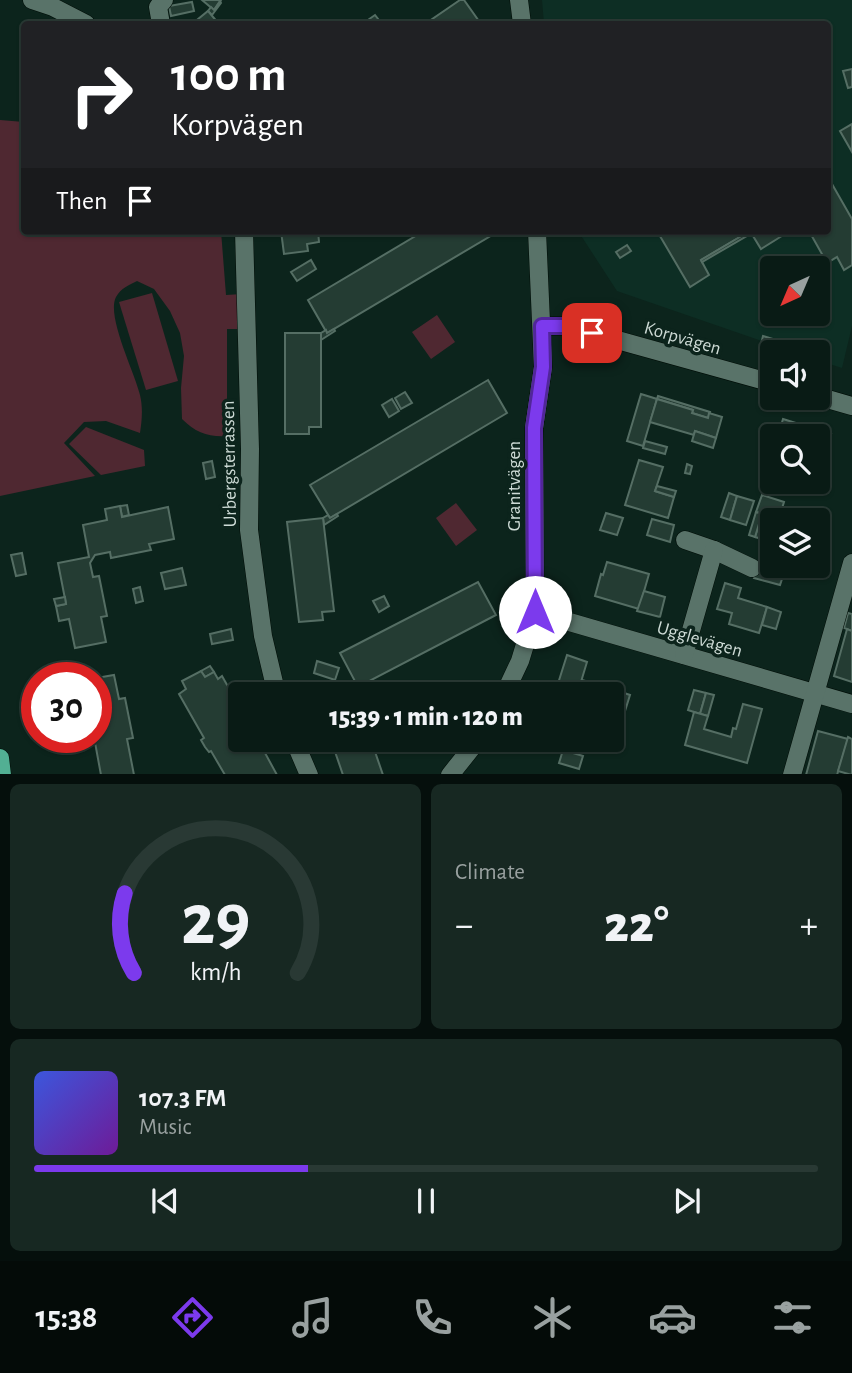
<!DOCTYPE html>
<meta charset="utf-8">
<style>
:root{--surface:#091b15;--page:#172822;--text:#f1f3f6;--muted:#99a1a0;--line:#293934;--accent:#7c3aed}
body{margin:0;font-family:"Alegreya Sans",sans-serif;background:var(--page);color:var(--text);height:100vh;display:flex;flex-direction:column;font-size:26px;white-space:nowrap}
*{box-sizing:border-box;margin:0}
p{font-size:23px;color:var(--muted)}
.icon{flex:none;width:38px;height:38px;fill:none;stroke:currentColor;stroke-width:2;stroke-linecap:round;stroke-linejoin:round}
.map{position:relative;height:774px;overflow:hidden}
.details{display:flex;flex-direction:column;gap:10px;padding:10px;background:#050f0c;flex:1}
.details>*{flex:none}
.hud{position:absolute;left:21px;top:21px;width:810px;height:214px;border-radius:7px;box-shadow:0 2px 5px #0004,0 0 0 2px var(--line);background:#202124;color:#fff;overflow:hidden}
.needle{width:46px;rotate:224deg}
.controls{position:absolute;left:760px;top:256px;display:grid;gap:14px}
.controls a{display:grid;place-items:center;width:70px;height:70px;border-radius:7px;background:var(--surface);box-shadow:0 2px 5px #0004,0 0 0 2px var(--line);font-size:35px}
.speed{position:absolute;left:21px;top:662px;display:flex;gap:14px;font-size:35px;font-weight:700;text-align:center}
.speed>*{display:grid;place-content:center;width:91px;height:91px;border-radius:50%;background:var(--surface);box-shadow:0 2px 5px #0004,0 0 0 2px var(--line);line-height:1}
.speed .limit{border:10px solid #d22;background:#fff;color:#111}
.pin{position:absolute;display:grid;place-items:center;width:60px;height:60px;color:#fff;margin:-30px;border-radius:14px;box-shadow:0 4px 10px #0006}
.me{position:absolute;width:77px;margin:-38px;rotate:0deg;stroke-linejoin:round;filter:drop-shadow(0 0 5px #0008)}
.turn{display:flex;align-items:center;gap:24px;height:147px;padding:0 35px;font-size:32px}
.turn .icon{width:91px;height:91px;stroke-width:2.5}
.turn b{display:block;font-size:49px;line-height:60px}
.then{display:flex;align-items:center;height:66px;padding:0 35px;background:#0003;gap:14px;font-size:26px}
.big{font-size:52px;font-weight:800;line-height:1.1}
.details .widget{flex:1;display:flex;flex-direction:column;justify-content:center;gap:10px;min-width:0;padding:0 24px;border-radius:10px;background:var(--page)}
.details .dial{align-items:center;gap:0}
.dial svg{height:182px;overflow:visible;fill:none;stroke:var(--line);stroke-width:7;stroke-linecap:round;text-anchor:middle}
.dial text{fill:var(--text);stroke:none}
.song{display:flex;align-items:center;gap:21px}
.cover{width:84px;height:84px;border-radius:10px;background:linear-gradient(135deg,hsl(230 70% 55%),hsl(280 70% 35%))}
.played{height:7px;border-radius:4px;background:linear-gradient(90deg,var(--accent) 35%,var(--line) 35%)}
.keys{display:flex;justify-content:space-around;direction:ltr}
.heat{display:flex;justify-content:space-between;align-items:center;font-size:38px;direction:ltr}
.details .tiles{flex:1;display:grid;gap:10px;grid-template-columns:1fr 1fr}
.widget:last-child{grid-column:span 2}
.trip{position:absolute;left:228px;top:682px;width:396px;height:70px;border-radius:7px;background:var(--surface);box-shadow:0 2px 5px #0004,0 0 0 2px var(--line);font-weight:800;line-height:70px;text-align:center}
.tabs{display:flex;height:112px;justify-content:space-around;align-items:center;background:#040b08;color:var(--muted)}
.tabs .icon{width:49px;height:49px}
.tabs .active{color:var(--accent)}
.tabs b{font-size:32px;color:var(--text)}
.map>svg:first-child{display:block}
.built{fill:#0d2e24;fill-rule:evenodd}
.green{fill:#4f2831}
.building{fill:#243c33;stroke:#556e64;stroke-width:2}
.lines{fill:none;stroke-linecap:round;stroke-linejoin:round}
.minor-casing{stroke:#000d07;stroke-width:19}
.major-casing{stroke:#000d07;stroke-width:19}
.minor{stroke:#597369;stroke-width:18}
.major{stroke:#52af93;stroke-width:18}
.route-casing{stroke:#51269a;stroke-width:18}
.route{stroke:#7c3aed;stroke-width:12}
.labels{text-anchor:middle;stroke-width:7;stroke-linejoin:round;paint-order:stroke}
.street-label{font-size:19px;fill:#cedbd6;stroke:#0c241c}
</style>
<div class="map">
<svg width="852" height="775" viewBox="0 0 852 775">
<rect width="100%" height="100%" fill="#0c241c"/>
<!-- built -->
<path class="built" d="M542,0H852V326L842,368L817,360V352H794L617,291L578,231H828V24H544ZM772,268H817V313H772Z"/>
<!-- green -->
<g class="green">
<path d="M0,120L24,122V231H221L226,295L242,294L245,329H227V436C208,437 196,433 182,419L181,388L184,356L180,333L170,311L154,289L137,281C129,285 121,288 116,297C106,316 135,373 140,395C143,407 142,421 140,433L106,421L84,422L64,443L95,476L0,496Z"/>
<path d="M152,293L178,381L146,390L119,302Z"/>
<path d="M437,315L455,342L431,359L412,332Z"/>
<path d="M86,427L144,450L145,466L101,475L69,444Z"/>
<path d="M456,503L477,530L456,546L436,518Z"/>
</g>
<!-- building -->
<g class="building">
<path d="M202,0H221L214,10Z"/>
<path d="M460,0H464L481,24H425Z"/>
<path d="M220,1L221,3L212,15L208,11L211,7L214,10Z"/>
<path d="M192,2L194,11L171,16L169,6Z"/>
<path d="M208,11L219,24H192Z"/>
<path d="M375,15L382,24H366L365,22Z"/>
<path d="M852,69V87L848,88L843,71Z"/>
<path d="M852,124V152L840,131Z"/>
<path d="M828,177L852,219V265L844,270L837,257L827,263L809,231H828Z"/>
<path d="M281,231H318L319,242L307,244L308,251L284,254Z"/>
<path d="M424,231H499L327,333L308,300Z"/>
<path d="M657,231H750L701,260L709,275L690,287Z"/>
<path d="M750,231H783L785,234L761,249Z"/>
<path d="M750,231L752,233L702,262L701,260Z"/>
<path d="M627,245L631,251L620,258L616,252Z"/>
<path d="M311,260L316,269L297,281L291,272Z"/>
<path d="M334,329L335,331L321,340V333L326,330L327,333Z"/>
<path d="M285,333H321V427H309V434H285Z"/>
<path d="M763,336L776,340L774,348L761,344Z"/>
<path d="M488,380L507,413L330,518L310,485Z"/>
<path d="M405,392L412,403L401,409L395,398Z"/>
<path d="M641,394L657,399L643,446L627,441Z"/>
<path d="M658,396L710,412L708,418L692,413L693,410L657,399Z"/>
<path d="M392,399L399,411L389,417L382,405Z"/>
<path d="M657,399L693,410L692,413L708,418L709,413L722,417L716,438L695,431L694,435L650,422Z"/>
<path d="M783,419L831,434L825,451L817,448V436H778Z"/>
<path d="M695,431L716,438L713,448L692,441Z"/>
<path d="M645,441L667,447L665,454L643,448Z"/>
<path d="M639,460L663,467L655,491L674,497L668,518L625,505Z"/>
<path d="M212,461L215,477L206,479L203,463Z"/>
<path d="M687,464L692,466L690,474L685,473Z"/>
<path d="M657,486L676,491L674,497L655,491Z"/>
<path d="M729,493L737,496L730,520L721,517Z"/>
<path d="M762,495L784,502L779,518L784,520H772V542L755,537L762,514L756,512Z"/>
<path d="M737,496L754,501L746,525L730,520Z"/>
<path d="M127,505L129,515L122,517L120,506Z"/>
<path d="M120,506L122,517L168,507L174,539L149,544L151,550L111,558L110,552L95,555L90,563L93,577L99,576L107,616L101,617L106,642L75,648L69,619L59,621L56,606L66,604L58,563L89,557L83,525L107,520L105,509Z"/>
<path d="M756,512L762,514L755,537L749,535Z"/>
<path d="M606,513L623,518L617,535L600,530Z"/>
<path d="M337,514L338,516L324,525L323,518L328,515L330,518Z"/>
<path d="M323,518L334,611L322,612L323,620L299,622L287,522Z"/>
<path d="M652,519L674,525L670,542L647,535Z"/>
<path d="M22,553L26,574L16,576L11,555Z"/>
<path d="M760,559L772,563V565L786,567L780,585L754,578Z"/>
<path d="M607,562L649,574L639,609L595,596L601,574L603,575Z"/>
<path d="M182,568L186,585L165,589L161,573Z"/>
<path d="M478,582L496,615L358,687L340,653Z"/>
<path d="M725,583L741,588L738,598L767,607L759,633L729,624L732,613L717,609Z"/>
<path d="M140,587L143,601L136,603L133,589Z"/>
<path d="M644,591L665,597L660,617L637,611Z"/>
<path d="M384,596L389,606L379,612L373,601Z"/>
<path d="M65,597L66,604L56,606L54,599Z"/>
<path d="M767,607L781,612L776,629L762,625Z"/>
<path d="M848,613L852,614V631L844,628Z"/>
<path d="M231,629L233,640L212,644L210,634Z"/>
<path d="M847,629L852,631V682L834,676Z"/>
<path d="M567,655L587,662L577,695L555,693Z"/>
<path d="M317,661L339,668L335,680L314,673Z"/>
<path d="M210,666L214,672L205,677L201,671Z"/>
<path d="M201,671L205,677L214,672L218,679L222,676L240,708V740H258L277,775H225L211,751L209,752L205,747L201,740L204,738L179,694L186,689L182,681Z"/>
<path d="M114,675L119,699L125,698L133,738L127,739L134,775H101L94,737H96V678Z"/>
<path d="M582,680L603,686L601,691L580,685Z"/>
<path d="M367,682L369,684L354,692L352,687L357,684L358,687Z"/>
<path d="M580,685L601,691L603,686L630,695L621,724L611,721V695H577Z"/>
<path d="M352,687L355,695H329Z"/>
<path d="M694,690L706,693L700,714L688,710Z"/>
<path d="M706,693L714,695L708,716L700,714Z"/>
<path d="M743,704L762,709L747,763L685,745L694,712L708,716L704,729L731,737L733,728L736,729Z"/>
<path d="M818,731L848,739L837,775H806Z"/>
<path d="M848,737L852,739V775L838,771Z"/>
<path d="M331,740H371L383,775H343Z"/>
<path d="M563,750L583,756L579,769L559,763Z"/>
</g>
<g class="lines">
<defs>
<g id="minor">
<path d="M32,0L53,7L86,24"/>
<path d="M519,0L522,24"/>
<path d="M161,24L158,7L164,0"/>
<path d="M244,231L250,449L249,530L263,636L277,695"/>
<path d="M542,326H567L772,383"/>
<path d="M817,396L852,406"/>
<path d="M685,540L714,550L752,568"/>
<path d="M535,612L852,704"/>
<path d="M684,655L714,550"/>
<path d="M504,695L520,661L535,612L534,428L543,367L537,231"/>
<path d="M294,740L309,775"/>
<path d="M450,775L478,740"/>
<path d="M792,775L852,563"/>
</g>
<path id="major" d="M0,758L2,775"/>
</defs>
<!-- minor casing -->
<use href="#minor" class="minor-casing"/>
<!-- major casing -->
<use href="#major" class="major-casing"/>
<!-- minor -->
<use href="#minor" class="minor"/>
<!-- major -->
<use href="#major" class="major"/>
</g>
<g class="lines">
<defs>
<path id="route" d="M535,612L534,428L543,367L542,326H566L592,333"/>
</defs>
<!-- route casing -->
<use href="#route" class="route-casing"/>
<!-- route -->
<use href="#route" class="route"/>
</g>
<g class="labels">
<!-- street labels -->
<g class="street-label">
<text transform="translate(683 337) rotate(16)" y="7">Korpvägen</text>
<text transform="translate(228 464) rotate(-91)" y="7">Urbergsterrassen</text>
<text transform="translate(513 486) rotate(-90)" y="7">Granitvägen</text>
<text transform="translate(700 638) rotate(16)" y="7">Ugglevägen</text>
</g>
</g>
</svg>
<div class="controls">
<a><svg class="needle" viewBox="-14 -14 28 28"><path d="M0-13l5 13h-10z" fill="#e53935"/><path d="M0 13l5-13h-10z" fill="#99a1a0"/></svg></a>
<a><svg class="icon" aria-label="sound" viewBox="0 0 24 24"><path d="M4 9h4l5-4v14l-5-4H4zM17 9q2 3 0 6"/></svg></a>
<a><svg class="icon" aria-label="search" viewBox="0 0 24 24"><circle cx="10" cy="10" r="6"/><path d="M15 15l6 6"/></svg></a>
<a><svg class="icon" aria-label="layers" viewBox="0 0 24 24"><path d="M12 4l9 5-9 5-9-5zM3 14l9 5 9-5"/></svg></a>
</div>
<div class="speed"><div class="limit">30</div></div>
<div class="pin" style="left:592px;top:333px;background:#d93025"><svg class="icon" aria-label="arrive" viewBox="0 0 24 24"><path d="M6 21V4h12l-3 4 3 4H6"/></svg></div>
<svg class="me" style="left:535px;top:612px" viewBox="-20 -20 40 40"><circle r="19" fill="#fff"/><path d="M0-13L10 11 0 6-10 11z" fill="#7c3aed"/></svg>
<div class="trip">15:39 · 1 min · 120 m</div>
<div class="hud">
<div class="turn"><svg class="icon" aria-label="right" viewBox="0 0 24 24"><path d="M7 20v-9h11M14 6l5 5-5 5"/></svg><div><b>100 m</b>Korpvägen</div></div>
<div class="then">Then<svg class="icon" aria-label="arrive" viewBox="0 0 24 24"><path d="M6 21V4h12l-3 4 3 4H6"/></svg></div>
</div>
</div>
<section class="details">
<div class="tiles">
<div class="widget dial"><svg viewBox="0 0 100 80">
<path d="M14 69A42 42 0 1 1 86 69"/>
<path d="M14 69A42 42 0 0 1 10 34" stroke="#7c3aed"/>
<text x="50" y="56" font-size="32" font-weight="700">29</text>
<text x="50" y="72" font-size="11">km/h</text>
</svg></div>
<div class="widget"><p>Climate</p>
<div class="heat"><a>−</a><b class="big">22°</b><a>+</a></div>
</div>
<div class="widget">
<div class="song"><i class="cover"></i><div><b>107.3 FM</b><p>Music</p></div></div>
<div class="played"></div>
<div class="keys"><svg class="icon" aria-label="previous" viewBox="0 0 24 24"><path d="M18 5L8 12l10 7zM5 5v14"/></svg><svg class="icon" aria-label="pause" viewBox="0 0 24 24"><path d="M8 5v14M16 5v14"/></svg><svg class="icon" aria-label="next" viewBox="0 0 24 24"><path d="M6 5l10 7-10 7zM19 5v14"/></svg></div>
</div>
</div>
</section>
<nav class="tabs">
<b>15:38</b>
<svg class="icon active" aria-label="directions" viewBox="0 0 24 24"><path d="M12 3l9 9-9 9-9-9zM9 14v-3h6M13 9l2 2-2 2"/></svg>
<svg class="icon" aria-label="music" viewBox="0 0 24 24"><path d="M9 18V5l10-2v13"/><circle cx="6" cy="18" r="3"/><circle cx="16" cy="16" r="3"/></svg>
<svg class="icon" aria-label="phone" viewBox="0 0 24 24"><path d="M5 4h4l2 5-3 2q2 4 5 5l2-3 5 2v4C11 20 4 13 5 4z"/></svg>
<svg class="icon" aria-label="climate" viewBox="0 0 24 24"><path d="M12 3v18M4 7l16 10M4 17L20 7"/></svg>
<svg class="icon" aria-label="car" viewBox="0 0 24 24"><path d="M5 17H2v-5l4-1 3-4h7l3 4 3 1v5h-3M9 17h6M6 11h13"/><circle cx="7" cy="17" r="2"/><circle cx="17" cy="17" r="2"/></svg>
<svg class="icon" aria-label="filters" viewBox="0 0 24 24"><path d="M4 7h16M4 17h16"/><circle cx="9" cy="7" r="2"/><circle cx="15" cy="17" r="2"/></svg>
</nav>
